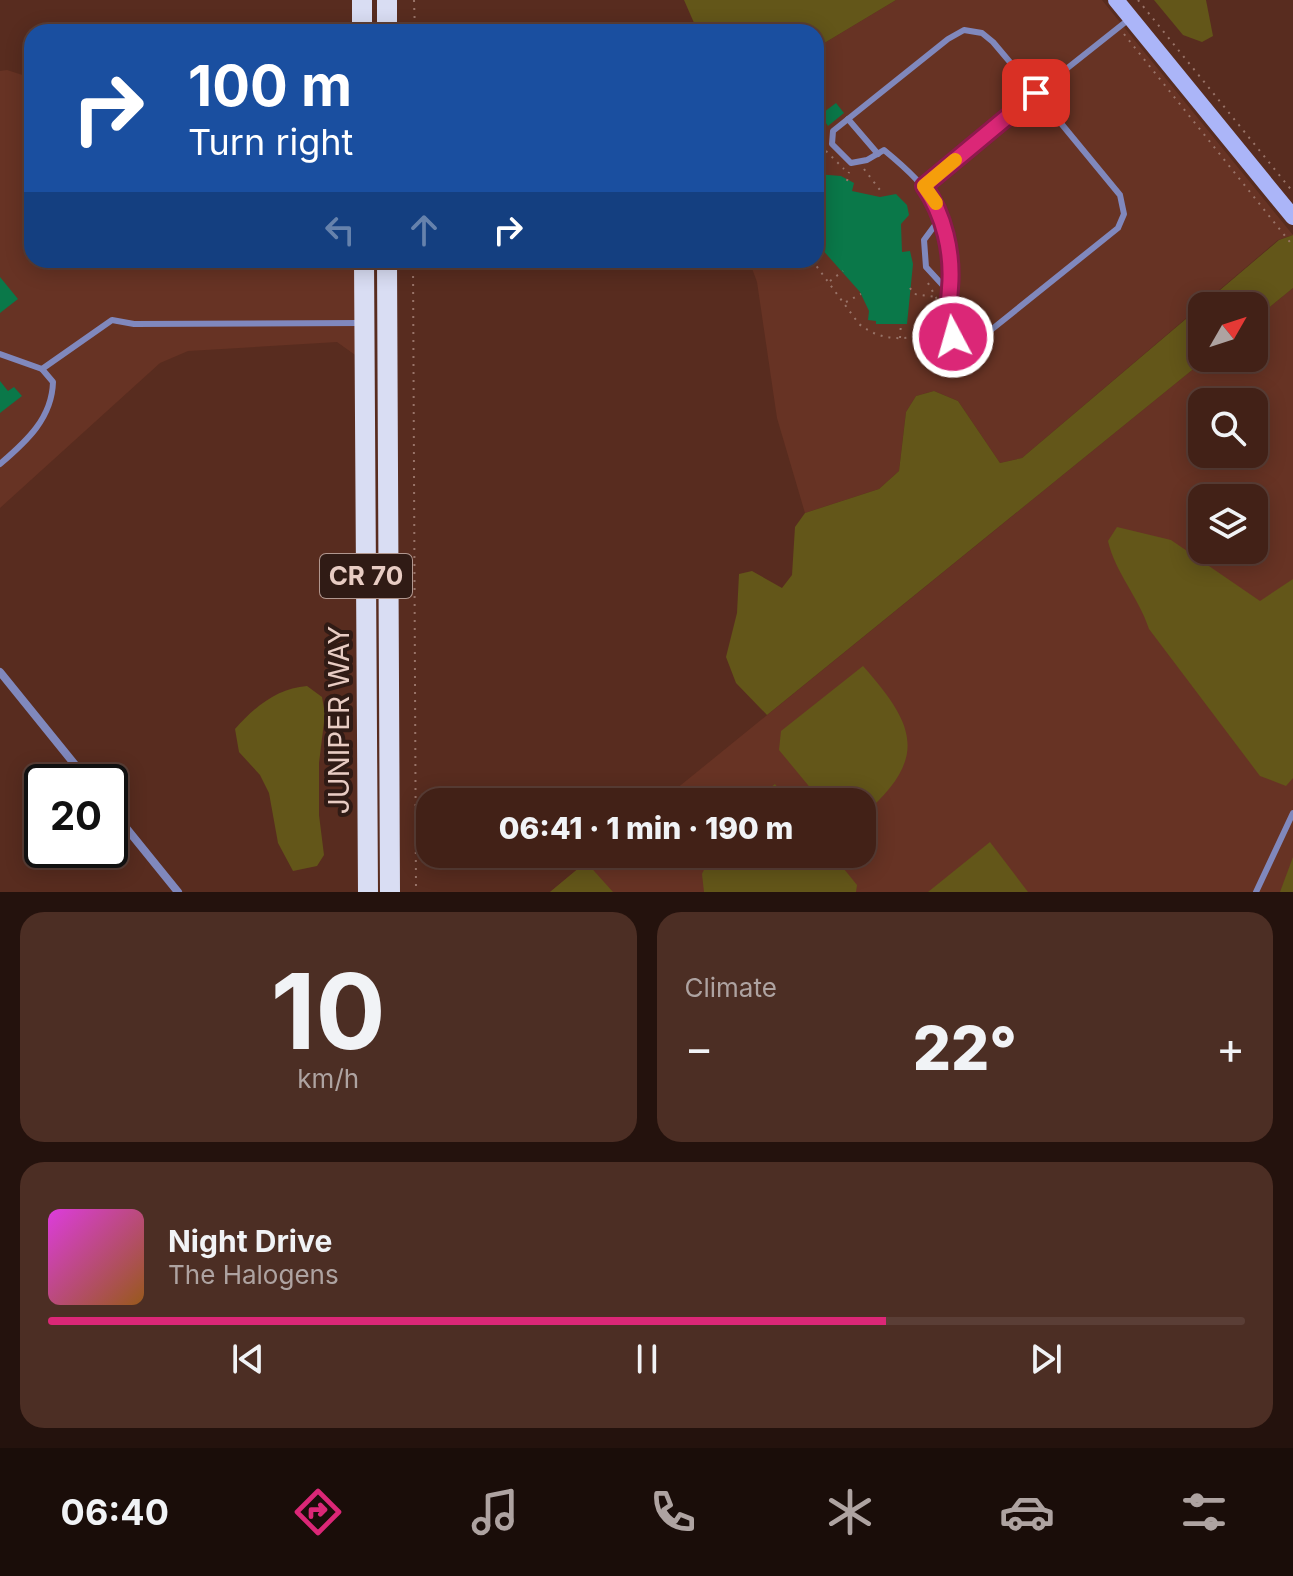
<!DOCTYPE html>
<meta charset="utf-8">
<style>
:root{--surface:#422117;--page:#4c2e24;--text:#f1f3f6;--muted:#aea3a1;--line:#5a3e36;--accent:#db2777}
body{margin:0;font-family:Inter,sans-serif;background:var(--page);color:var(--text);height:100vh;display:flex;flex-direction:column;font-size:30px;white-space:nowrap}
*{box-sizing:border-box;margin:0}
p{font-size:26px;color:var(--muted)}
.icon{flex:none;width:44px;height:44px;fill:none;stroke:currentColor;stroke-width:2;stroke-linecap:round;stroke-linejoin:round}
.map{position:relative;height:892px;overflow:hidden}
.drawer{display:flex;flex-direction:column;gap:20px;padding:20px;background:#24120d;flex:1}
.drawer>*{flex:none}
.guide{position:absolute;left:24px;top:24px;width:800px;height:244px;border-radius:24px;box-shadow:0 4px 20px #0003,0 0 0 2px var(--line);background:#1a4fa0;color:#fff;overflow:hidden}
.needle{width:52px;rotate:51deg}
.buttons{position:absolute;left:1188px;top:292px;display:grid;gap:16px}
.buttons a{display:grid;place-items:center;width:80px;height:80px;border-radius:16px;background:var(--surface);box-shadow:0 4px 20px #0003,0 0 0 2px var(--line);font-size:40px}
.speed{position:absolute;left:24px;top:764px;display:flex;gap:16px;font-size:40px;font-weight:700;text-align:center}
.speed>*{display:grid;place-content:center;width:104px;height:104px;border-radius:50%;background:var(--surface);box-shadow:0 4px 20px #0003,0 0 0 2px var(--line);line-height:1}
.speed .limit{border:4px solid #111;border-radius:12px;background:#fff;color:#111}
.pin{position:absolute;display:grid;place-items:center;width:68px;height:68px;color:#fff;margin:-34px;border-radius:16px;box-shadow:0 4px 12px #0006}
.me{position:absolute;width:88px;margin:-44px;rotate:354deg;stroke-linejoin:round;filter:drop-shadow(0 0 6px #0008)}
.turn{display:flex;align-items:center;gap:28px;height:168px;padding:0 32px;font-size:36px}
.turn .icon{width:104px;height:104px;stroke-width:2.5}
.turn b{display:block;font-size:56px;line-height:68px}
.lanes{display:flex;align-items:center;height:76px;padding:0 32px;background:#0003;justify-content:center;gap:40px;direction:ltr}
.lanes .off{opacity:.35}
.big{font-size:60px;font-weight:800;line-height:1.1}
.drawer .widget{flex:1;display:flex;flex-direction:column;justify-content:center;gap:12px;min-width:0;padding:0 28px;border-radius:24px;background:var(--page)}
.drawer .dial{align-items:center;gap:0}
.dial b{font-size:104px;line-height:1}
.song{display:flex;align-items:center;gap:24px}
.cover{width:96px;height:96px;border-radius:12px;background:linear-gradient(135deg,hsl(300 70% 55%),hsl(30 70% 35%))}
.played{height:8px;border-radius:4px;background:linear-gradient(90deg,var(--accent) 70%,var(--line) 70%)}
.keys{display:flex;justify-content:space-around;direction:ltr}
.heat{display:flex;justify-content:space-between;align-items:center;font-size:44px;direction:ltr}
.drawer .tiles{flex:1;display:grid;gap:20px;grid-template-columns:1fr 1fr}
.widget:last-child{grid-column:span 2}
.trip{position:absolute;left:416px;top:788px;width:460px;height:80px;border-radius:24px;background:var(--surface);box-shadow:0 4px 20px #0003,0 0 0 2px var(--line);font-weight:800;line-height:80px;text-align:center}
.dock{display:flex;height:128px;justify-content:space-around;align-items:center;background:#1a0d09;color:var(--muted)}
.dock .icon{width:56px;height:56px}
.dock .current{color:var(--accent)}
.dock b{font-size:36px;color:var(--text)}
.map>svg:first-child{display:block}
.built{fill:#673324;fill-rule:evenodd}
.green{fill:#635619}
.building{fill:#0a7849}
.lines{fill:none;stroke-linecap:round;stroke-linejoin:round}
.path{stroke:#987368;stroke-width:2;stroke-dasharray:2 6;stroke-linecap:butt}
.lane{stroke:#8088bd;stroke-width:6}
.street{stroke:#8088bd;stroke-width:8}
.secondary{stroke:#abb5f8;stroke-width:16}
.primary{stroke:#d9ddf3;stroke-width:20}
.route-casing{stroke:#8e194d;stroke-width:20}
.route{stroke:#db2777;stroke-width:14}
.slow{stroke:#f59e0b;stroke-width:14}
.labels{text-anchor:middle;stroke-width:8;stroke-linejoin:round;paint-order:stroke}
.shield{fill:#301b15;stroke:#b1978f;stroke-width:2}
.shield-label{font-size:26px;font-weight:bold;fill:#e8ccc3}
.street-label{font-size:28px;fill:#e8ccc3;stroke:#301b15}
</style>
<div class="map">
<svg width="1293" height="892" viewBox="0 0 1293 892">
<rect width="100%" height="100%" fill="#582c1f"/>
<!-- built -->
<g class="built">
<path d="M896,0H1102L1293,235L1278,240L1022,458L1000,463L958,401L934,391L916,396L906,412L899,471L879,489L805,513L777,418L757,282L749,260H816V48Z"/>
<path d="M7,70L32,78V260H363L365,362L337,342L188,351L160,363L0,508V71Z"/>
<path d="M1293,288V892H550L596,854H862V802H660L1207,358H1254V320ZM1202,402H1254V454H1202ZM1202,498H1254V550H1202Z"/>
</g>
<!-- green -->
<g class="green">
<path d="M684,0H896L816,48V32H698Z"/>
<path d="M1154,0H1206L1213,36L1202,42L1183,35Z"/>
<path d="M1293,235V288L1254,320V306H1202V358H1207L767,715L736,683L726,657L737,613L739,574L752,571L782,588L792,575L795,527L805,513L879,489L899,471L906,412L916,396L934,391L958,401L1000,463L1022,458L1279,240Z"/>
<path d="M1117,527L1171,540L1260,601L1293,579V778L1286,786L1260,776L1149,629C1139,598 1115,572 1108,541Z"/>
<path d="M863,666C916,726 929,758 862,816V802H822L779,750L781,731Z"/>
<path d="M307,686L322,697L325,714L319,763V815L324,855L317,866L293,871L278,843L269,793L260,775L239,752L235,729C254,707 278,688 307,686Z"/>
<path d="M775,784L789,802H752Z"/>
<path d="M990,842L1028,892H928Z"/>
<path d="M711,854H832L857,885L856,892H704L702,874Z"/>
<path d="M1293,857V892H1280Z"/>
<path d="M586,862L613,892H550Z"/>
</g>
<!-- building -->
<g class="building">
<path d="M836,103L844,113L828,126L820,115Z"/>
<path d="M816,174L841,176L854,183L852,191L880,197L896,194L907,205L909,215L901,224L902,252L910,251L913,264L907,324H876V321L868,320L869,311L860,292L820,247L816,238Z"/>
<path d="M0,277L18,299L0,313Z"/>
<path d="M0,381L8,391L14,387L22,396L0,413Z"/>
</g>
<g class="lines">
<!-- path -->
<g class="path">
<path d="M414,0L415,32"/>
<path d="M1138,0L1293,192"/>
<path d="M1124,34L1293,246"/>
<path d="M816,145L824,142"/>
<path d="M826,151L844,169"/>
<path d="M864,169L883,194"/>
<path d="M847,181L849,172"/>
<path d="M816,243L818,241"/>
<path d="M413,260L416,892"/>
<path d="M812,260L859,324C883,343 910,341 937,329"/>
<path d="M830,281L843,271"/>
<path d="M928,283L939,303V328"/>
<path d="M910,288L914,294L936,297"/>
<path d="M846,302L861,294"/>
<path d="M900,338L901,323"/>
</g>
<!-- lane -->
<g class="lane">
<path d="M848,119L878,154"/>
<path d="M924,186L1036,93L993,42L982,33L964,30L948,39L833,131L832,144L851,163L867,160L884,150C935,192 949,214 950,282C951,303 944,317 953,337L968,342L986,334L1118,228L1124,214L1120,195L1036,93L1128,20"/>
<path d="M941,217L924,240L926,267L949,292"/>
<path d="M0,354L42,369"/>
<path d="M0,464C27,441 52,418 53,382L42,369L112,320L134,324L360,323"/>
<path d="M1256,892L1293,813"/>
</g>
<!-- street -->
<g class="street">
<path d="M0,672L89,782"/>
<path d="M110,808L178,892"/>
</g>
<!-- secondary -->
<path class="secondary" d="M1116,0L1293,217"/>
<!-- primary -->
<g class="primary">
<path d="M362,0V32"/>
<path d="M387,0V32"/>
<path d="M364,260L368,892"/>
<path d="M387,260L390,892"/>
</g>
</g>
<g class="lines">
<defs>
<path id="route" d="M953,337C945,319 949,307 950,288C953,252 944,215 924,186L1036,93"/>
</defs>
<!-- route casing -->
<use href="#route" class="route-casing"/>
<!-- route -->
<use href="#route" class="route"/>
<!-- slow -->
<path class="slow" d="M936,203L924,186L955,160"/>
</g>
<g class="labels">
<!-- shield labels -->
<rect class="shield" x="320" y="554" width="92" height="44" rx="6"/>
<g class="shield-label">
<text x="366" y="585">CR 70</text>
</g>
<!-- street labels -->
<g class="street-label">
<text transform="translate(339 720) rotate(-90)" y="10">JUNIPER WAY</text>
</g>
</g>
</svg>
<div class="buttons">
<a><svg class="needle" viewBox="-14 -14 28 28"><path d="M0-13l5 13h-10z" fill="#e53935"/><path d="M0 13l5-13h-10z" fill="#aea3a1"/></svg></a>
<a><svg class="icon" aria-label="search" viewBox="0 0 24 24"><circle cx="10" cy="10" r="6"/><path d="M15 15l6 6"/></svg></a>
<a><svg class="icon" aria-label="layers" viewBox="0 0 24 24"><path d="M12 4l9 5-9 5-9-5zM3 14l9 5 9-5"/></svg></a>
</div>
<div class="speed"><div class="limit">20</div></div>
<div class="pin" style="left:1036px;top:93px;background:#d93025"><svg class="icon" aria-label="arrive" viewBox="0 0 24 24"><path d="M6 21V4h12l-3 4 3 4H6"/></svg></div>
<svg class="me" style="left:953px;top:337px" viewBox="-20 -20 40 40"><circle r="17" fill="#db2777" stroke="#fff" stroke-width="3"/><path d="M0-11L8 9 0 5-8 9z" fill="#fff"/></svg>
<div class="trip">06:41 · 1 min · 190 m</div>
<div class="guide">
<div class="turn"><svg class="icon" aria-label="right" viewBox="0 0 24 24"><path d="M7 20v-9h11M14 6l5 5-5 5"/></svg><div><b>100 m</b>Turn right</div></div>
<div class="lanes"><svg class="icon off" aria-label="left" viewBox="0 0 24 24"><path d="M17 20v-9H6M10 6l-5 5 5 5"/></svg><svg class="icon off" aria-label="ahead" viewBox="0 0 24 24"><path d="M12 20V5M6 11l6-6 6 6"/></svg><svg class="icon" aria-label="right" viewBox="0 0 24 24"><path d="M7 20v-9h11M14 6l5 5-5 5"/></svg></div>
</div>
</div>
<section class="drawer">
<div class="tiles">
<div class="widget dial"><b>10</b><p>km/h</p></div>
<div class="widget"><p>Climate</p>
<div class="heat"><a>−</a><b class="big">22°</b><a>+</a></div>
</div>
<div class="widget">
<div class="song"><i class="cover"></i><div><b>Night Drive</b><p>The Halogens</p></div></div>
<div class="played"></div>
<div class="keys"><svg class="icon" aria-label="previous" viewBox="0 0 24 24"><path d="M18 5L8 12l10 7zM5 5v14"/></svg><svg class="icon" aria-label="pause" viewBox="0 0 24 24"><path d="M8 5v14M16 5v14"/></svg><svg class="icon" aria-label="next" viewBox="0 0 24 24"><path d="M6 5l10 7-10 7zM19 5v14"/></svg></div>
</div>
</div>
</section>
<nav class="dock">
<b>06:40</b>
<svg class="icon current" aria-label="directions" viewBox="0 0 24 24"><path d="M12 3l9 9-9 9-9-9zM9 14v-3h6M13 9l2 2-2 2"/></svg>
<svg class="icon" aria-label="music" viewBox="0 0 24 24"><path d="M9 18V5l10-2v13"/><circle cx="6" cy="18" r="3"/><circle cx="16" cy="16" r="3"/></svg>
<svg class="icon" aria-label="phone" viewBox="0 0 24 24"><path d="M5 4h4l2 5-3 2q2 4 5 5l2-3 5 2v4C11 20 4 13 5 4z"/></svg>
<svg class="icon" aria-label="climate" viewBox="0 0 24 24"><path d="M12 3v18M4 7l16 10M4 17L20 7"/></svg>
<svg class="icon" aria-label="car" viewBox="0 0 24 24"><path d="M5 17H2v-5l4-1 3-4h7l3 4 3 1v5h-3M9 17h6M6 11h13"/><circle cx="7" cy="17" r="2"/><circle cx="17" cy="17" r="2"/></svg>
<svg class="icon" aria-label="filters" viewBox="0 0 24 24"><path d="M4 7h16M4 17h16"/><circle cx="9" cy="7" r="2"/><circle cx="15" cy="17" r="2"/></svg>
</nav>
